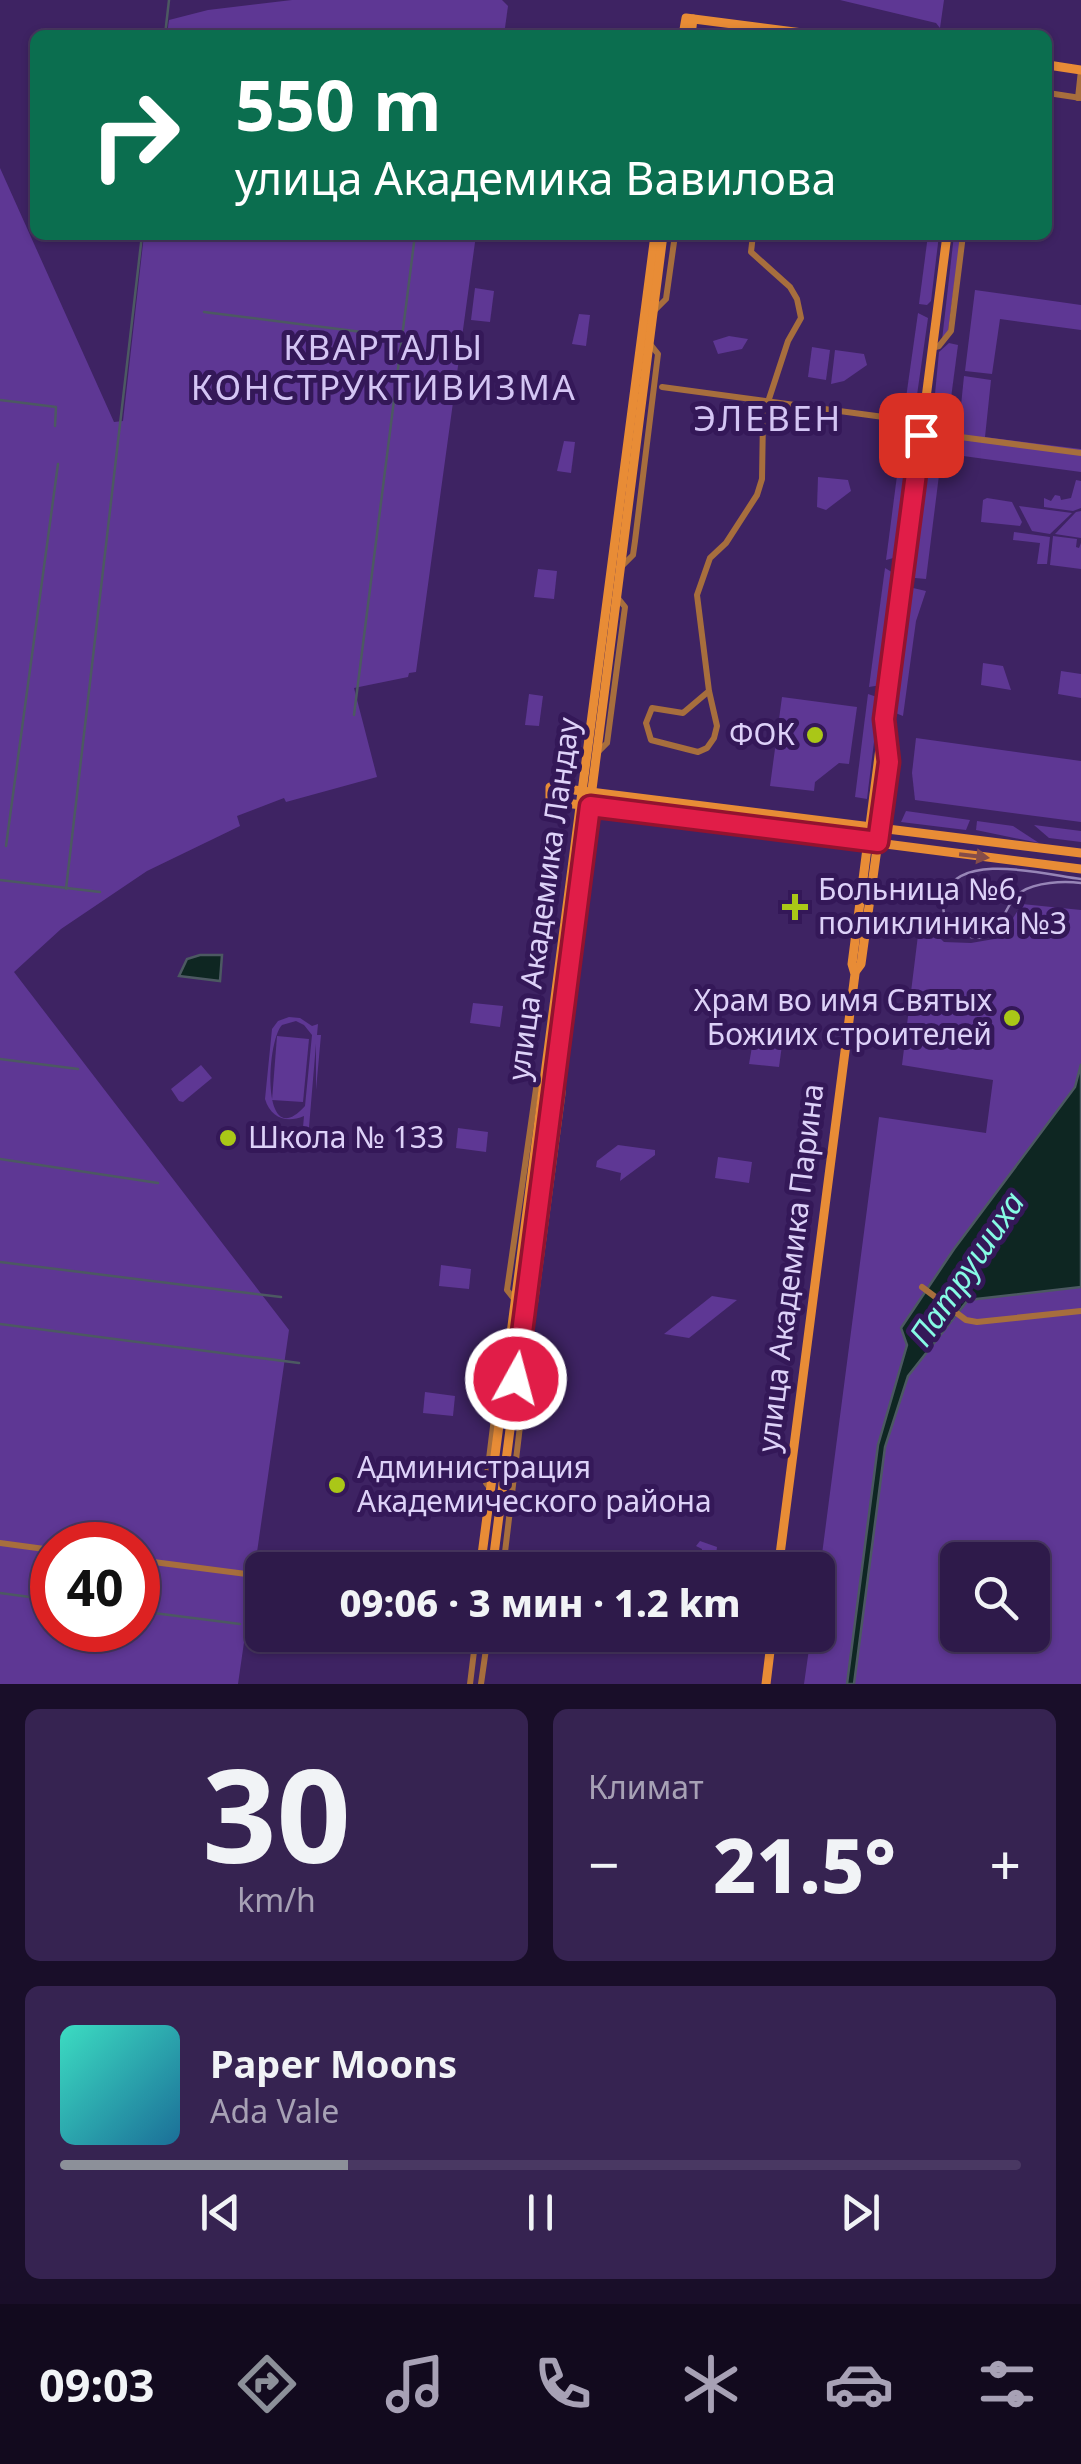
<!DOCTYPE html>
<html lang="ru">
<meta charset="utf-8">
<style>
:root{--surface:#2e1a4a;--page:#362351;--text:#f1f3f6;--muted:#a7a1b5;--line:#493862;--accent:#8c9099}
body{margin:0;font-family:"Noto Sans",sans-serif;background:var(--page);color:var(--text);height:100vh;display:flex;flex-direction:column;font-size:38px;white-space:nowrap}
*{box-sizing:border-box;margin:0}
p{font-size:32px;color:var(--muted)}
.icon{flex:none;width:55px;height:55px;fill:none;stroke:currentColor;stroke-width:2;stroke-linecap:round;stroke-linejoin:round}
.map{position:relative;height:1684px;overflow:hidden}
.drawer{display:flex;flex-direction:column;gap:25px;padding:25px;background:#190e29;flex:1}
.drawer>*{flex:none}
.guide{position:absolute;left:30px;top:30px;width:1022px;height:210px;border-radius:15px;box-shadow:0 2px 8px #0004,0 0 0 2px var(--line);background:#0b6e4f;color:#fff;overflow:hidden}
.tools{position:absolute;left:940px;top:1542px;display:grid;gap:20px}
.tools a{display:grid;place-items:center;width:110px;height:110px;border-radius:15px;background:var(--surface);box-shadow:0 2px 8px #0004,0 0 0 2px var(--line);font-size:50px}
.speed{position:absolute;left:30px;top:1522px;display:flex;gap:20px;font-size:50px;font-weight:700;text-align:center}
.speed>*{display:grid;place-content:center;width:130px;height:130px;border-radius:50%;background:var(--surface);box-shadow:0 2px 8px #0004,0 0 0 2px var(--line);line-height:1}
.speed .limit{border:15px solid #d22;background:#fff;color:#111}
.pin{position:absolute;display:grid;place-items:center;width:85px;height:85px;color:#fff;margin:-42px;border-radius:20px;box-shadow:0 5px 15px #0006}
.me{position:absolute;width:110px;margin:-55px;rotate:7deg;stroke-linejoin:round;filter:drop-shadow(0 0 8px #0008)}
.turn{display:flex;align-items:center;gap:35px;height:210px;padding:0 40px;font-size:45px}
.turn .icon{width:130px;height:130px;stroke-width:2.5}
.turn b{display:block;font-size:70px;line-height:85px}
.big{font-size:75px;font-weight:800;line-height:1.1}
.drawer .tile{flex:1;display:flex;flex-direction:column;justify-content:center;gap:15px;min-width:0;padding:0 35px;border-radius:15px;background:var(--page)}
.drawer .dial{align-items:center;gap:0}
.dial b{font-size:130px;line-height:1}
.song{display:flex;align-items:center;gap:30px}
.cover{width:120px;height:120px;border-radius:15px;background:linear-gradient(135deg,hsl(170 70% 55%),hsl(200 70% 35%))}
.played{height:10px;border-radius:5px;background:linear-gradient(90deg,var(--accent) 30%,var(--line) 30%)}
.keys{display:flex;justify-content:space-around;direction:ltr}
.heat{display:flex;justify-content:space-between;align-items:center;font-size:55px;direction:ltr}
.drawer .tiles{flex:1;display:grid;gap:25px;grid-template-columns:1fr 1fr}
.tile:last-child{grid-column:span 2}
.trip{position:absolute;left:245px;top:1552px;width:590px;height:100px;border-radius:15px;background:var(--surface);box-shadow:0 2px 8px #0004,0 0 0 2px var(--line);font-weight:800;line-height:100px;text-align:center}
.tabs{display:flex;height:160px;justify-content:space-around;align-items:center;background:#120a1e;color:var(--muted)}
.tabs .icon{width:70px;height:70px}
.tabs .active{color:var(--accent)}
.tabs b{font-size:45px;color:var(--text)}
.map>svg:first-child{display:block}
.green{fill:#5e3794;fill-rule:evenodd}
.water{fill:#0e2622;stroke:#4c5962;stroke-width:2.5}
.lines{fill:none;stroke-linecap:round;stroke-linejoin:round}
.stream{stroke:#4c5962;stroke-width:2.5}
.street{stroke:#a76e3d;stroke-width:6}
.secondary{stroke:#e88c36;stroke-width:9}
.tram{stroke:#9785b7;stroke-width:2.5}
.oneway{fill:#854c49}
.route-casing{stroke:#92132f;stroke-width:25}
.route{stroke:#e11d48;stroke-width:18}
.poi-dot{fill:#aac717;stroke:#341858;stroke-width:4}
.labels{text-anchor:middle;stroke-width:10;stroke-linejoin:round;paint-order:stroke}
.poi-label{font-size:30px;fill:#ddd1f8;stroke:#341858;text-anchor:start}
.street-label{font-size:30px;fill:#ddd1f8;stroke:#341858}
.water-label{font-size:32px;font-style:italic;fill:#86fbe4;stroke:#341858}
.quarter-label{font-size:35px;letter-spacing:2.5px;fill:#d4c5f4;stroke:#341858}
</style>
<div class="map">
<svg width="1081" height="1684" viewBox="0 0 1081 1684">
<rect width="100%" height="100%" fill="#3e2363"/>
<!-- green -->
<g class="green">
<path d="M292,0H502L508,6L504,35H167L169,20L208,10Z"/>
<path d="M840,0H944L940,28L936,23Z"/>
<path d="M0,168L114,422L123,421L144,235H476L416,672L409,673L408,677L354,688L377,777L286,802L284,798L237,816L240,826L147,871L61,929L14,972L289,1330L238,1684H0ZM52,1545H138V1630H52Z"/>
<path d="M928,235H939L931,301L927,305L919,304Z"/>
<path d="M954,235H961L948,331L942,340Z"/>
<path d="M475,288L494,291L490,322L471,320Z"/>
<path d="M975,290L1081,305V330L1000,319L992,374L965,371Z"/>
<path d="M918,313L928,318L915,409L909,413L904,412Z"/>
<path d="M579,314L590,315L586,346L572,344Z"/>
<path d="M729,336L748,339L742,349L718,354L713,341Z"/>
<path d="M949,343L958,345L949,413L944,417L933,415L939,352Z"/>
<path d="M812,347L830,350L826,380L808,377Z"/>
<path d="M835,350L864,354L867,365L844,381L831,384Z"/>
<path d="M964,376L991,380L985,437L1081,449V472L956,455Z"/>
<path d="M932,422L947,426L944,449L928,443Z"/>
<path d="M564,441L575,442L571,473L557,471Z"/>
<path d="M901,445L907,446L910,452L897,557L886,560Z"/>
<path d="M929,458L941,459L926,579L915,578L911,574L925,461Z"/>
<path d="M818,477L848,480L851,491L826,510L817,507Z"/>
<path d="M1076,480L1081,481V508L1073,511L1044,507V498L1051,501L1055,495L1060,496L1061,500L1071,498Z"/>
<path d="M987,498L1012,502L1022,522L1020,526L981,522L983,500Z"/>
<path d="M1019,506L1072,513L1050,534L1032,531Z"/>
<path d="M1081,511V538L1055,534L1076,512Z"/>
<path d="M1014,532L1050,537L1047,564H1037L1040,543L1013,540Z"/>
<path d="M1053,536L1077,539L1076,547L1079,548L1081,543V569L1050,565Z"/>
<path d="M885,568L895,574L881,685L869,687Z"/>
<path d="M538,569L557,571L554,599L534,597Z"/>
<path d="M913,588L926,591L916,621L903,716L893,712L909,590Z"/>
<path d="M983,663L1003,666L1011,690L981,685Z"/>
<path d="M1061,671L1081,674V698L1058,694Z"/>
<path d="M529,694L543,696L539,726L525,725Z"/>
<path d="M868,694L877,697L879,701L867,799L855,797Z"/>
<path d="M782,697L857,707L849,764L839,763L815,782L814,791L770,786Z"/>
<path d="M916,738L1081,761V822L915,800L912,773Z"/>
<path d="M906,811L970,820L966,830L901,822Z"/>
<path d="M977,821L1013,826L1039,843L976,830Z"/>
<path d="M1034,825L1081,831V842L1049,838Z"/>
<path d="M1022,904L1081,910V1684H804L811,1635H818V1585L879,1117L986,1133L993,1080L902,1065L920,919L944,942L971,943L994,939L1006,929ZM958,1560H1032V1635H958Z"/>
<path d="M473,1003L503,1006L500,1027L470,1023Z"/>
<path d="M289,1017L300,1018L312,1026L318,1024L317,1035H321L316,1090V1044L308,1139H302L304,1116C287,1123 271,1119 265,1099L272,1029L278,1021ZM296,1021L304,1025L312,1035L305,1106C261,1155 266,1042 282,1025Z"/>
<path d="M277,1036L309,1039L303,1102L272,1100Z"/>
<path d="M753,1041L782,1045L779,1067L749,1064Z"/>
<path d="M201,1065L212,1078L183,1102L179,1101L171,1089Z"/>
<path d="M458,1128L488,1132L486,1152L456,1148Z"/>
<path d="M618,1145L655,1150V1155L620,1181L621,1173L596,1167L597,1161Z"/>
<path d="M718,1157L752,1162L749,1183L715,1178Z"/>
<path d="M441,1265L471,1269L469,1289L439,1286Z"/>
<path d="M712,1296L737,1300L689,1338L664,1334Z"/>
<path d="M425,1392L455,1396L453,1416L423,1413Z"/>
<path d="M700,1541L717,1547L714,1570H681L683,1556L693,1559L696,1569L702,1566V1549L696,1546Z"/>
</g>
<!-- water -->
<g class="water">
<path d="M200,955H222L220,981L179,976L187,959Z"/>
<path d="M1081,1064V1287L968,1300L908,1376L885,1447L854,1684H847L878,1445L907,1345L901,1328L954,1249L1075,1087Z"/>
</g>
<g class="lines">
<!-- stream -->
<g class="stream">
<path d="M165,35L169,0"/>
<path d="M204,312L401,337"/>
<path d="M0,400L56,407L55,426"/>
<path d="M354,715L415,235"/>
<path d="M6,846L58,464"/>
<path d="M0,880L100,892"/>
<path d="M66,889L142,235"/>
<path d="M0,1059L78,1069"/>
<path d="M0,1159L158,1183"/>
<path d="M0,1262L281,1297"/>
<path d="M0,1324L299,1363"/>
<path d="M0,1593L52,1600"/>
<path d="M138,1611L240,1624"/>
</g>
<!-- street -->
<g class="street">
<path d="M1048,93L1081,98"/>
<path d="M1078,98L1081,70"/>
<path d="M654,311L666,299L675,235"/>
<path d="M932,348L939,346L951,331L963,235"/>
<path d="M662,387L891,418L897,413L955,421L953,436L1081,453"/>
<path d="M621,567L633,555L635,541L658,354L650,344"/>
<path d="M709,691L683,713L652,708L646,723L651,740L698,752L707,748L714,738L717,726L709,691L697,595L710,558L726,543L757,495L762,479L763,417L788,341L801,318L797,299L790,287L751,252L753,235"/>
<path d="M598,752L607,743L625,607L617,597"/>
<path d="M922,1287L966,1320L977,1322L1081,1311"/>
<path d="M515,1300L507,1290L537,1082H545"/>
<path d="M525,1309L535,1303L563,1090L554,1088"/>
<path d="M492,1491L486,1483L504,1337L510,1338"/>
<path d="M0,1543L52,1550"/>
<path d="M138,1560L262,1576"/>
<path d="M499,1570L503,1569L530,1342L521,1340"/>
<path d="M689,1635L771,1646"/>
<path d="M470,1684L476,1635"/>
<path d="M481,1684L488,1635"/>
</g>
<!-- secondary -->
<g class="secondary">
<path d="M683,35L686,18L818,35"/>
<path d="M691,35L693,19"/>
<path d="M1048,65L1081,70"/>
<path d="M921,435C917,425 919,407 926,398L947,235"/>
<path d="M1081,853L550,787V801L1081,869"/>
<path d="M855,972L861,964L889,762L885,727"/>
<path d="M480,1570L655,235"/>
<path d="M492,1570L663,235"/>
<path d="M778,1570L855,974L852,964L920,440C924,427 933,412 926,398"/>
<path d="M766,1684L772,1635"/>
</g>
<!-- tram -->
<path class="tram" d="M1081,879C1047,875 961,851 945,894C943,901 942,909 945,916C949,925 957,934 967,936C1003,947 1000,906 1021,892C1036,882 1063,881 1081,883"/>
</g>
<!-- one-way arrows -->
<defs><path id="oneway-solid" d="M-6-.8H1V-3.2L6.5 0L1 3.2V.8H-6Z" transform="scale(2.5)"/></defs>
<use class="oneway" href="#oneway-solid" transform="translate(974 856) rotate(7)"/>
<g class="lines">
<defs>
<path id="route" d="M516,1379L590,806L878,842L889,762L884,719L921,435"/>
</defs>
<!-- route casing -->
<use href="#route" class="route-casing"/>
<!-- route -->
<use href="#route" class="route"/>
</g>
<!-- markers -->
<g class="poi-dot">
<circle cx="815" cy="735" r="10"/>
<path d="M790 892h10v10h10v10h-10v10h-10v-10h-10v-10h10z"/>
<circle cx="1012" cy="1018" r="10"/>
<circle cx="228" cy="1138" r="10"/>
<circle cx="337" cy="1485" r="10"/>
</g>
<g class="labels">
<!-- poi labels -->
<g class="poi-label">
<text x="795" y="745" text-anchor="end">ФОК</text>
<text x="818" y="900">Больница №6,<tspan x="818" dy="34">поликлиника №3</tspan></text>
<text x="992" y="1011" text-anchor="end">Храм во имя Святых<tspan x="992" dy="34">Божиих строителей</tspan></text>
<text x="248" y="1148">Школа № 133</text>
<text x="357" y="1478">Администрация<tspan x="357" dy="34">Академического района</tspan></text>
</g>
<!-- street labels -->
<g class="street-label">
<text transform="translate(544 899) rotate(-82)" y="10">улица Академика Ландау</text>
<text transform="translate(791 1268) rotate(-83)" y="10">улица Академика Парина</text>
</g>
<!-- water labels -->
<g class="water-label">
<text transform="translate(967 1269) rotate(-56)" y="11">Патрушиха</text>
</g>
<!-- quarter labels -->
<g class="quarter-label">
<text x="384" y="360">КВАРТАЛЫ<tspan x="384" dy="40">КОНСТРУКТИВИЗМА</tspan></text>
<text x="768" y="431">ЭЛЕВЕН</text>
</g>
</g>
</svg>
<div class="tools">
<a><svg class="icon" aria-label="search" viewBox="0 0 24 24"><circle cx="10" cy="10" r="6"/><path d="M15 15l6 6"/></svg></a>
</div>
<div class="speed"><div class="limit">40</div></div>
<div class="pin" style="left:921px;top:435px;background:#d93025"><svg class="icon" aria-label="arrive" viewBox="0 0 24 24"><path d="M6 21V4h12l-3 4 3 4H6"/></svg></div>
<svg class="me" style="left:516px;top:1379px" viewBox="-20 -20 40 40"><circle r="17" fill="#e11d48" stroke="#fff" stroke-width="3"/><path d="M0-11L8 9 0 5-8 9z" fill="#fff"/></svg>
<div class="trip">09:06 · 3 мин · 1.2 km</div>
<div class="guide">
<div class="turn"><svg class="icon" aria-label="right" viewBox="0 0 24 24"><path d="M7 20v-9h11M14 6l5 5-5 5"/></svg><div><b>550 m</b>улица Академика Вавилова</div></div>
</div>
</div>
<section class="drawer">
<div class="tiles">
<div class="tile dial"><b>30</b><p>km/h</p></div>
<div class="tile"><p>Климат</p>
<div class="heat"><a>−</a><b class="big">21.5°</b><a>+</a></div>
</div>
<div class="tile">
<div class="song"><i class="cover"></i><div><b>Paper Moons</b><p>Ada Vale</p></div></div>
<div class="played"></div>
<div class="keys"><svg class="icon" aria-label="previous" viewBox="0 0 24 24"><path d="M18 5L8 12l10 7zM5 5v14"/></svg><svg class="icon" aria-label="pause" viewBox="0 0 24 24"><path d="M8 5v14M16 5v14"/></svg><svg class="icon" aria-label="next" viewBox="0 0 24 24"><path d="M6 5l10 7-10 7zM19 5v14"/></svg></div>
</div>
</div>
</section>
<nav class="tabs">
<b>09:03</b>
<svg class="icon active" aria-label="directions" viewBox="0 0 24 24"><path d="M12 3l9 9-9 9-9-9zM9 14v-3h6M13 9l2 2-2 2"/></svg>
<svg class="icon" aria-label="music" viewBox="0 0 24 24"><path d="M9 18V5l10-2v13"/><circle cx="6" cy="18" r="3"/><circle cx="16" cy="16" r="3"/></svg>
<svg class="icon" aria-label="phone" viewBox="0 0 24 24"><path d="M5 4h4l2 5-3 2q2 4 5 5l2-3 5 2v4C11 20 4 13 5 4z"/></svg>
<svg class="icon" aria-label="climate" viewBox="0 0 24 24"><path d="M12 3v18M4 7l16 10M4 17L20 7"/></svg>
<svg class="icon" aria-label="car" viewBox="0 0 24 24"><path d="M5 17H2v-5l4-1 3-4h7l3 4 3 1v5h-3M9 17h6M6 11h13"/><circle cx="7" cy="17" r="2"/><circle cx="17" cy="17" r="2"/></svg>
<svg class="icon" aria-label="filters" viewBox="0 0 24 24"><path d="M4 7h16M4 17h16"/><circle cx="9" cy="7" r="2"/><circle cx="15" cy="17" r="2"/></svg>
</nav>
